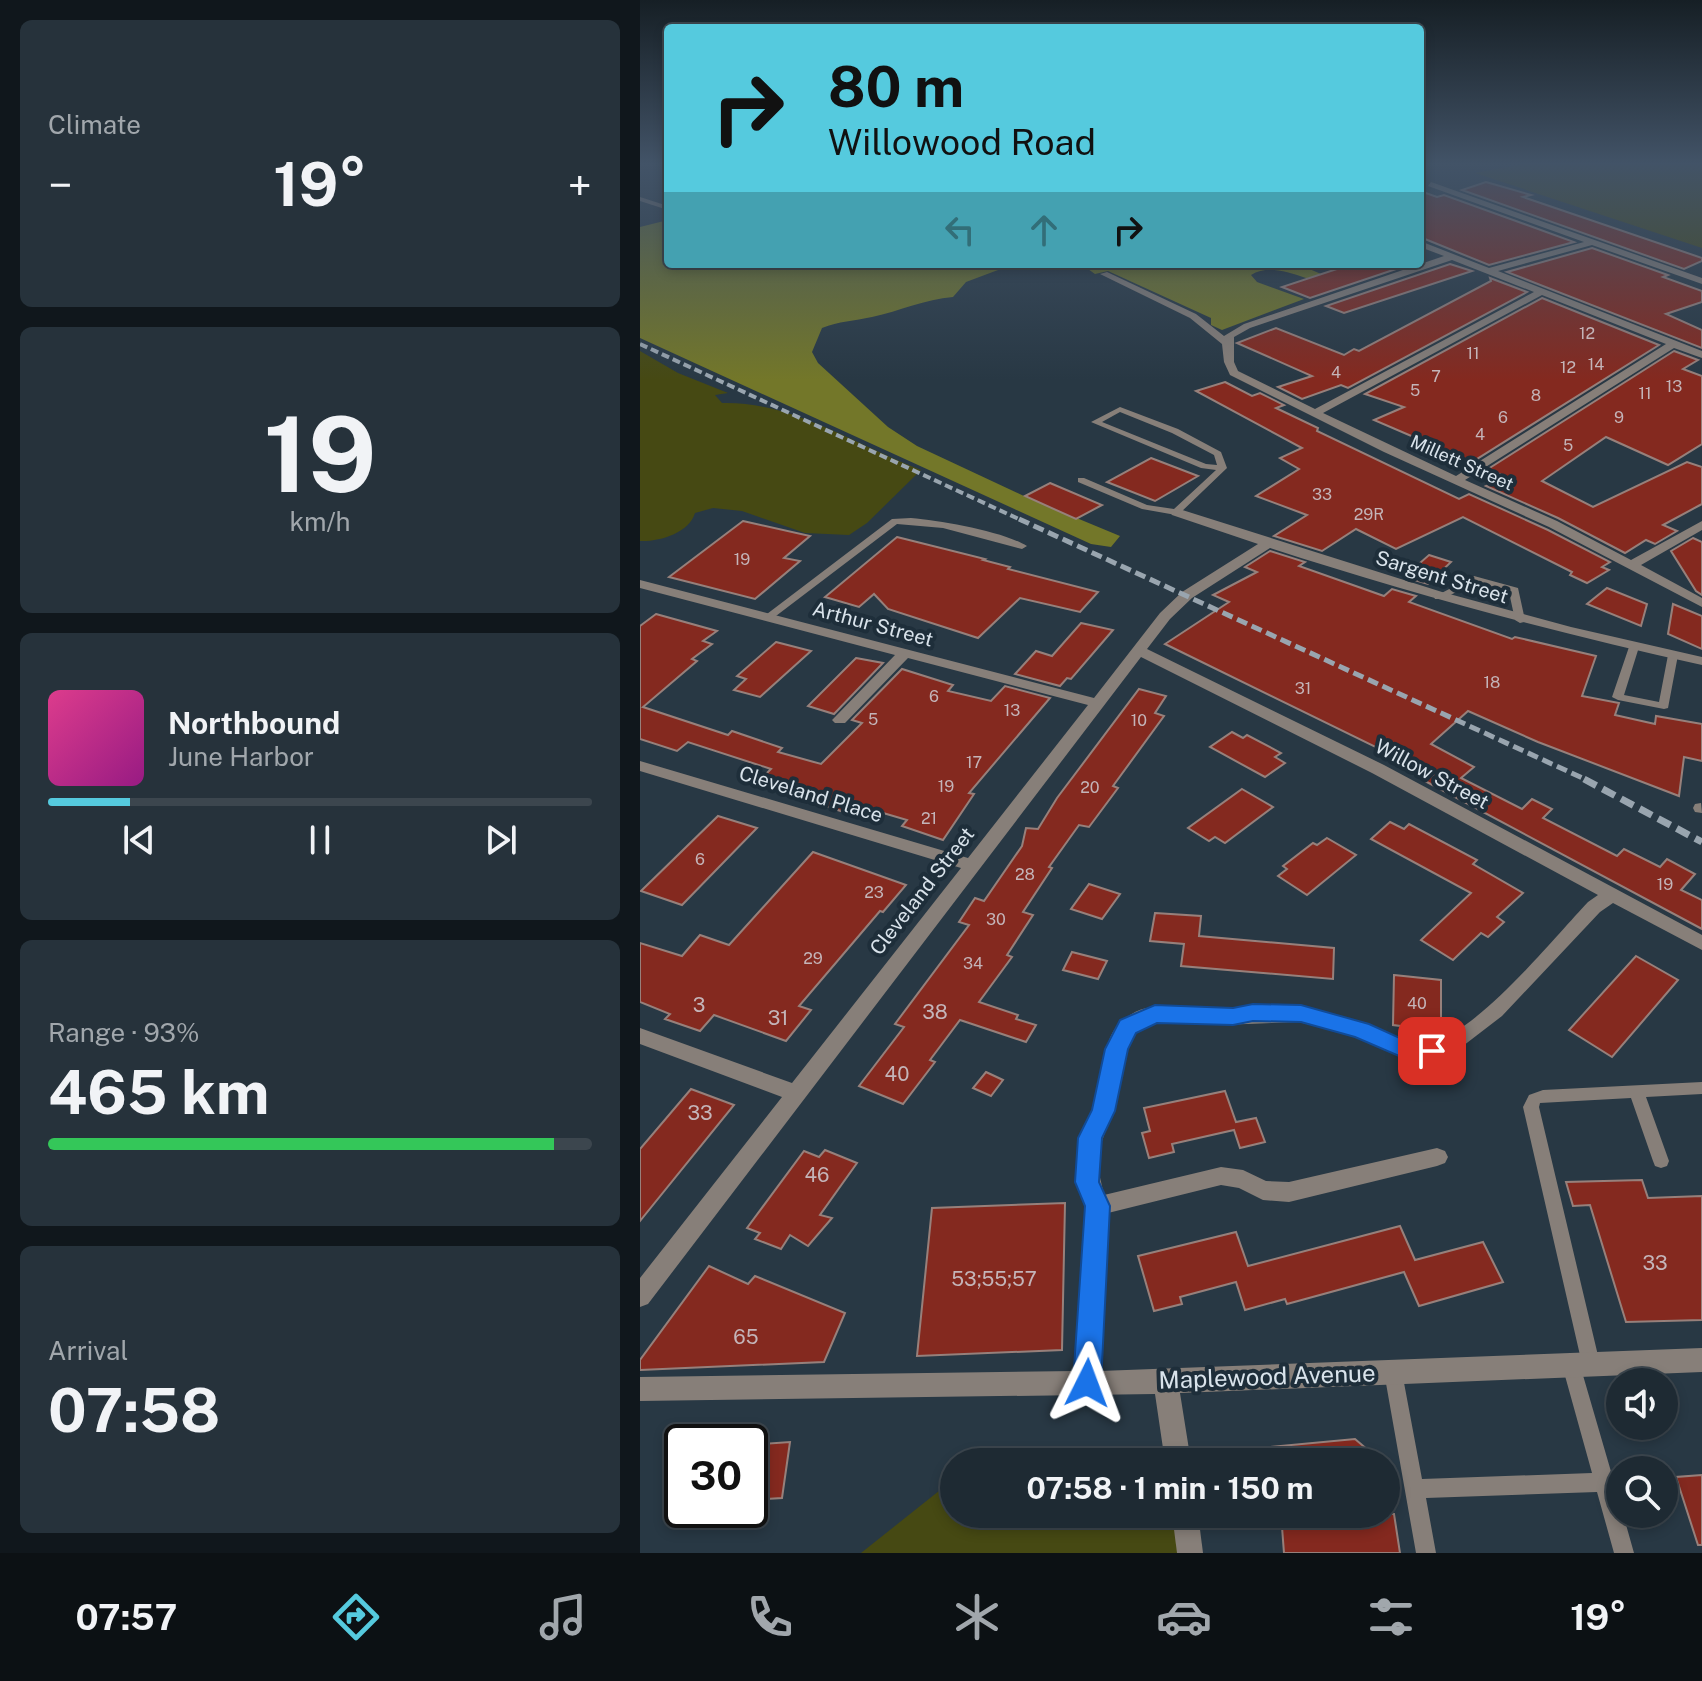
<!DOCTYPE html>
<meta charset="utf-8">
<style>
:root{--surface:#1e2a33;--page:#26323b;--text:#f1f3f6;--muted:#a1a7ac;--line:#3c464e;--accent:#55cade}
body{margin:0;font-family:"Public Sans",sans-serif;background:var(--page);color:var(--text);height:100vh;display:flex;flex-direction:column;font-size:30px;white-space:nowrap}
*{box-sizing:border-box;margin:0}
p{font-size:26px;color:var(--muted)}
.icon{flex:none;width:44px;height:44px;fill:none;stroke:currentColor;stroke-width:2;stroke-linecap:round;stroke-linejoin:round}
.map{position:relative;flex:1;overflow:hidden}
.details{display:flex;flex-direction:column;gap:20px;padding:20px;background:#10171c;width:640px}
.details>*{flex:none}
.hud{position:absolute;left:24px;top:24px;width:760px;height:244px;border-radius:8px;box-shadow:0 4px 12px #0003,0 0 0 2px var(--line);background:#55cade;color:#111;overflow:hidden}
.tools{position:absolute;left:966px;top:1368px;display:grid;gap:16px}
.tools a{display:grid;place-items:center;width:72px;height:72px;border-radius:50%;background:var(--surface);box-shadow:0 4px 12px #0003,0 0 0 2px var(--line);font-size:40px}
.speed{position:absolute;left:24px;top:1424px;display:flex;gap:16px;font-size:40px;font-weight:700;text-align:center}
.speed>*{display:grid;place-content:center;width:104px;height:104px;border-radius:50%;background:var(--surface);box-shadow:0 4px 12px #0003,0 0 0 2px var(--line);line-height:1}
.speed .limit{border:4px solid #111;border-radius:12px;background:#fff;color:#111}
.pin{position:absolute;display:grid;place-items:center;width:68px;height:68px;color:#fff;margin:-34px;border-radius:16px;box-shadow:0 4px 12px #0006}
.me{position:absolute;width:88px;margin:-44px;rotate:3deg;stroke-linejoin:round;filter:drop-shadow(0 0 6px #0008)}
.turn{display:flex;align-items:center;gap:28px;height:168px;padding:0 32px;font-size:36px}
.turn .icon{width:104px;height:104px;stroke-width:2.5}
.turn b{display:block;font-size:56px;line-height:68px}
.lanes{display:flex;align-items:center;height:76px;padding:0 32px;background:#0003;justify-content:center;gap:40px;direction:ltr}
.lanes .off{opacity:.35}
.big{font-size:60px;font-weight:700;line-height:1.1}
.details .widget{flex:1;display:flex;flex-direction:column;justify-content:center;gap:12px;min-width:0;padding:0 28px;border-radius:12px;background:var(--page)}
.details .dial{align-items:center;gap:0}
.dial b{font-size:104px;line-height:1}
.song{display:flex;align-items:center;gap:24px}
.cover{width:96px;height:96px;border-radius:12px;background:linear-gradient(135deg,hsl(330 70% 55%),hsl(310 70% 35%))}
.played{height:8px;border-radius:4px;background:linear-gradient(90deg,var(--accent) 15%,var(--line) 15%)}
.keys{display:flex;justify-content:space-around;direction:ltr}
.heat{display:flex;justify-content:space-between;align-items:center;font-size:44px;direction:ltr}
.charge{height:12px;border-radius:6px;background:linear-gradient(90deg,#34c759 93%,var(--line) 0)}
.trip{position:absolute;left:300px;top:1448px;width:460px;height:80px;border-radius:40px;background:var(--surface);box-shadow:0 4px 12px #0003,0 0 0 2px var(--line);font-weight:700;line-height:80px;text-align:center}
.tabs{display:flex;height:128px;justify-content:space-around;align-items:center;background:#0c1114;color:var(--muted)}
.tabs .icon{width:56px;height:56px}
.tabs .on{color:var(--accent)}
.tabs b{font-size:36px;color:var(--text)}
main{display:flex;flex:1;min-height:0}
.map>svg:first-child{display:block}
.green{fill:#464913}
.forest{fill:#737729}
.building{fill:#84291f;stroke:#97807b;stroke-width:2}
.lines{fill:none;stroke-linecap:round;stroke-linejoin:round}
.service{fill:#877f79;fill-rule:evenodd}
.minor{fill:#877f79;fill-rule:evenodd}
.rail-far2{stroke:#99a5af;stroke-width:4;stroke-dasharray:8 4;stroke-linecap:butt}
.rail-far1{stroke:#99a5af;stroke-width:5;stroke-dasharray:11 5;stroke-linecap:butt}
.rail{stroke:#99a5af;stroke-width:7;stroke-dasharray:14 7;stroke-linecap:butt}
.route{fill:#1a73e8;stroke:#114b97;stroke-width:2}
.labels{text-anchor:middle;stroke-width:8;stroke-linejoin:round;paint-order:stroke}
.number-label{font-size:16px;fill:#c4b4b8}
.far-street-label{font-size:18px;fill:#d9e3eb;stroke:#1e2e3a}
.street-label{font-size:20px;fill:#d9e3eb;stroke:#1e2e3a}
.near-number-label{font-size:20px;fill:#c4b4b8}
.near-street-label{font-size:24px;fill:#d9e3eb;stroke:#1e2e3a}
</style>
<main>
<section class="details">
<div class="widget"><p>Climate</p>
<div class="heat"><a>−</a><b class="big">19°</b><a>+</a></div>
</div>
<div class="widget dial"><b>19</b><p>km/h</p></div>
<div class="widget">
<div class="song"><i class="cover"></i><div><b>Northbound</b><p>June Harbor</p></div></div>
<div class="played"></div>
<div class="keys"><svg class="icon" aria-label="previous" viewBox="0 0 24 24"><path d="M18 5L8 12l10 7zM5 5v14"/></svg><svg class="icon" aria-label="pause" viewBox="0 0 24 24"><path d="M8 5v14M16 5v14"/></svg><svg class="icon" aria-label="next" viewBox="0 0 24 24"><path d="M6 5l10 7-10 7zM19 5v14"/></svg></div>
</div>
<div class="widget"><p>Range · 93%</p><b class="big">465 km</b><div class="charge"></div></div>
<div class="widget"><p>Arrival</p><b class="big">07:58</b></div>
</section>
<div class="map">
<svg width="1062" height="1553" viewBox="0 0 1062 1553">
<rect width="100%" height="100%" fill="#283844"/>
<!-- green -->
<g class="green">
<path d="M888,163H1062V248L835,173Z"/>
<path d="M0,351L38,373L88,393L75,395L82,403C152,401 217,446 281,470L227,523L209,535L165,533L102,511L73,508L55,513C49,533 19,542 0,541Z"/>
<path d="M314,1479V1514H551L559,1553H221Z"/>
</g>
<!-- forest -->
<g class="forest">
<path d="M28,220V264H366V267L326,282L313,297C285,299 260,311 232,317C214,321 199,321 182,328L172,352L178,363L248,427L277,446L386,497L480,536L471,547L451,544L0,338V227Z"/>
<path d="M441,264H673L667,268L707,285C678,291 639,257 611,275L617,282L664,299L582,330L571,325V318L468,271L455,274Z"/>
</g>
<!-- building -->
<g class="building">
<path d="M846,182L891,195L883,197L1062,258V261L1044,269L822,190Z"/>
<path d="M780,191L797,197L804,195L934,242L849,265L780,237Z"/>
<path d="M952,248L1028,275L1023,277L1062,291V302L1026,314L1062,330V348L867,272Z"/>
<path d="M712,264H771L670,298L642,287Z"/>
<path d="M810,264L832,271L704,313L686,306Z"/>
<path d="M850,278L887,292L708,388L701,385L662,399L638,387L672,376L597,343L636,328L704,355L714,349L719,351L851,281Z"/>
<path d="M902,298L1019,345L832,462L734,420L764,407L725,394Z"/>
<path d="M1034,351L1058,360L1043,369L1062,376V444L1028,465L966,437L902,481L953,507L1047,462L1062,467V504L1023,525L1037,531L1015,544L1006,540L985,553L918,518L846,486L866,477L848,469Z"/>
<path d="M585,382L612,396L620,393L644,405L636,408L678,428L677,431L819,499L829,494L908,530L970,562L962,567L969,570L947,583L930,575L932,572L823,517L756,549L716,529L682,551L634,536L667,515L616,496L659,469L640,458L662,448L556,391Z"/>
<path d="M511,458L558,476L515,501L467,482Z"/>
<path d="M410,483L462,505L436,519L385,496Z"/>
<path d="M103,521L170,536L144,558L160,561L115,599L29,577Z"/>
<path d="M257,537L345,559L343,560L370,567L368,569L458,592L440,612L380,598L338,638L248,609L234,594L219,607L185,597Z"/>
<path d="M1053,538L1062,542V595L1056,591L1031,551Z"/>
<path d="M630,551L665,562L659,566L744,596L752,589L776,596L769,602L872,639L875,637L956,656L942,696L979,703L975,715L1015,724L1016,716L1062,724V761L1044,757L1039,796L898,742L828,711L791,744L834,767L821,778L882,809L892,799L912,809L903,818L977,856L984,849L1020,867L1027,859L1055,874L1041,890L1062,900V929L785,781L793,775L525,644L589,602L573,595L617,572L605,567Z"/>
<path d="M789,555L811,562L788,584L764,577Z"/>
<path d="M967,588L1007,604L1001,626L947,604Z"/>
<path d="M1033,604L1062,616V649L1028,634Z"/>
<path d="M16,614L77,631L63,641L72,644L52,659L57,661L3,707L88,735L92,731L142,748L138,752L181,764L222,723L212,720L262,669L313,685L308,691L351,701L365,686L410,698L329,793L334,794L303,840L262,826L267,820L209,803L201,811L169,801L173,797L119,781L131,769L48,742L37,751L0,739V626Z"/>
<path d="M441,623L473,630L431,679L427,678L420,686L375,674L396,651L412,656Z"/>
<path d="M136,642L171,651L120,697L94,690L106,679L97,676Z"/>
<path d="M216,658L243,663L194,714L168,706Z"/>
<path d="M499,689L526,696L515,713L524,716L473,786L478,788L449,827L439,825L409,867L412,868L383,912L393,915L367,955L372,957L339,1002L378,1015L376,1019L396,1025L386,1042L320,1020L290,1060L295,1062L263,1104L219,1086L264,1027L255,1024L329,925L319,922L335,898L344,901L382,846L386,828L398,829L417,798Z"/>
<path d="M592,732L603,738L607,735L641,753L635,757L645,763L625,777L570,747Z"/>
<path d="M602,789L633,807L585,843L575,837L569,841L548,828Z"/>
<path d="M78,816L117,828L42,905L1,891Z"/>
<path d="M750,822L764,829L769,824L837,860L833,864L883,893L857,917L864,922L848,937L841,933L813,960L781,940L831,893L731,839Z"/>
<path d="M687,838L716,855L667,895L638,876L647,869L643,866L673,843L677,845Z"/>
<path d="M173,852L266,885L243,912L240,911L159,1006L171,1010L146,1041L74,1015L60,1031L25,1019L30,1014L0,1002V943L42,956L60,935L89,945Z"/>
<path d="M449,884L480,894L462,919L431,909Z"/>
<path d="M515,913L561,916L559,936L694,948L693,979L541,966L544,944L510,941Z"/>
<path d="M432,952L467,961L458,979L423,970Z"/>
<path d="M996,956L1038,980L972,1057L929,1030Z"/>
<path d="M754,975L801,980V1031L753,1025Z"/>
<path d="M346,1072L363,1080L351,1096L333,1088Z"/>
<path d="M51,1089L94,1105L0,1221V1149Z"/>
<path d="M585,1091L596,1122L616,1118L625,1142L600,1148L594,1130L532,1144L534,1152L509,1158L502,1133L510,1131L504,1108Z"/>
<path d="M185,1150L217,1163L180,1215L192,1218L168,1246L150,1235L141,1249L115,1239L120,1233L107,1228L164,1151L179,1157Z"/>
<path d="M1002,1180L1008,1198L1062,1196V1320L986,1322L950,1205L933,1206L926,1182Z"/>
<path d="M425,1203L422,1350L277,1356L292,1208Z"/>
<path d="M760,1226L775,1260L843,1242L863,1282L779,1306L764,1272L647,1304L645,1299L605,1310L596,1282L540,1297L542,1304L514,1311L498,1256L596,1232L608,1266Z"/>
<path d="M69,1266L108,1284L115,1276L205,1313L184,1362L0,1370V1360Z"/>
<path d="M715,1439L742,1462H621L620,1448Z"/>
<path d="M150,1442L142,1498L110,1500V1445Z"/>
<path d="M1062,1475V1545H1058L1036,1477Z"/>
<path d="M641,1514H754L760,1553H644Z"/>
</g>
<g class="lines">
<!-- service -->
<g class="service">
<path d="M0,197L28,206V210L0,201Z"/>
<path d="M480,407L538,429L581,452L587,468L539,514L536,515L502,509L438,482V478H444L507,505L534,509L576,470L561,468L451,422ZM480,412L532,433L574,455L577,465L566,464L462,422Z"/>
<path d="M271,518C302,521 362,531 387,546L382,549L303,528L257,524L132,619L128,620L123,617L252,519Z"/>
<path d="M834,576L878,588L885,620L884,622L880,623L875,620L869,592L835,582L803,599H795L794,597Z"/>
<path d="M994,644L999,647L984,695L1019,702L1028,655L1033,652L1038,655L1028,708L1024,709L978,700L972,697L989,647Z"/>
<path d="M1062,1082V1094L1006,1097L1029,1161L1027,1166L1021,1168L1015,1166L1013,1161L991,1098L900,1103L899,1107L960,1364L957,1370L951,1373L945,1370L942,1364L883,1107L889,1095L903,1090Z"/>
<path d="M931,1356L937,1359L940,1365L972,1475L976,1482L975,1485L980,1504V1514H983L994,1553H974L957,1492L786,1498L796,1553H776L744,1372L747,1366L753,1363L759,1366L762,1372L782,1479L952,1473L922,1365L925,1359Z"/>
</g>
<!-- minor -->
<g class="minor">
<path d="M791,182L1062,278V284L952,245L858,271L1062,351V358L1034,348L825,480L917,521L991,560L1062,521V530L1001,565L1062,598V607L909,527L744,452L590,375L584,362L582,344L550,318L460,274L467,272L556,314L584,336L604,324L804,256L780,247V241L849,268L944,242L788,186ZM812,260L894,292L675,409L598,371L594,362V337L610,328ZM902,295L1026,344L816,476L683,413Z"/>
<path d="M536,508L802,592L931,627L1062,657V665C916,633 772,594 630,548L552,598L530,619L507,649L744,765L1062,935V950L973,903L960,912L862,1016L819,1049L793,1058L764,1056L714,1036L659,1022L581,1025L523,1021L504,1025L494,1032L489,1041L479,1091L460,1147L459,1173L464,1195L581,1167L603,1170L626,1181L649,1182L797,1148L805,1151L808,1157L805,1163L797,1166L649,1202L623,1200L599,1188L581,1185L468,1213L460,1371L1062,1348V1372L540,1393L551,1462H525L515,1394L0,1401V1377L436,1371L446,1206C427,1152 447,1138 459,1089C465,1067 463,1037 482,1021C512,993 559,1011 594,1009C617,1008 638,1004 661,1007C679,1009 697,1015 714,1020C740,1028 768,1049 795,1041C842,1027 913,939 948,902L958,895L732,773L501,657L8,1304L0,1307V1278L142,1097L0,1044V1028L152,1083L321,868L0,771V761L328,858L448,705L268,658L205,723H195L192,720L195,717L255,655L0,588V580L454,698L520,613L542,592L618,544L532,515L530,512Z"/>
<path d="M1061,803L1062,813L1055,812L1053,808L1055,804Z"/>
<path d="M532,1514H558L563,1553H537Z"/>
</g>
<!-- rail-far2 -->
<path class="rail-far2" d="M0,344L383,521"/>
<!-- rail-far1 -->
<path class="rail-far1" d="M379,519L949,781"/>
<!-- rail -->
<path class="rail" d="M944,779L1062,842"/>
</g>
<!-- sky -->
<linearGradient id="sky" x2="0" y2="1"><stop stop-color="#161f25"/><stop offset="0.43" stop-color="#425367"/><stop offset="1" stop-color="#425367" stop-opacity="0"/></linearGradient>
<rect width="1062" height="380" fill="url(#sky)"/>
<!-- route -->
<path class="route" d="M613,1004L661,1005L729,1024L762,1039L800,1044L803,1051L800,1057L792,1060L759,1056L715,1037L661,1022L613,1021L593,1025L517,1023L496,1033L488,1049L475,1111L462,1138L459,1182L470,1206L461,1383L457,1393L447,1397L438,1393L433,1383L445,1206L435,1182L438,1138L452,1110L465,1049L480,1020L515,1005L593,1008Z"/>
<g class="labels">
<!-- number labels -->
<g class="number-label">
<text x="947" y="339">12</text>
<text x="833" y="359">11</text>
<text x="956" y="370">14</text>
<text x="928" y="373">12</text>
<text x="696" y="378">4</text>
<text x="796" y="382">7</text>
<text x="1034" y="392">13</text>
<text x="775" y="396">5</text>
<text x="1005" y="399">11</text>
<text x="896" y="401">8</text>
<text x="863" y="423">6</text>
<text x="979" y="423">9</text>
<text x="840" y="440">4</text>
<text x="928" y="451">5</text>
<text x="682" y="500">33</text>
<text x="729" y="520">29R</text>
<text x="102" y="565">19</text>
<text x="852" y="688">18</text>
<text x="663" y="694">31</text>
<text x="294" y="702">6</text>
<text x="372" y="716">13</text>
<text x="233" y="725">5</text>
<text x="499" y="726">10</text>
<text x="334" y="768">17</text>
<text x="306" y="792">19</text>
<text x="450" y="793">20</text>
<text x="289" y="824">21</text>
<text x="60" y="865">6</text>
<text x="385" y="880">28</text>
<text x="1025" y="890">19</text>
<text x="234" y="898">23</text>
<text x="356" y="925">30</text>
<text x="173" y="964">29</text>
<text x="333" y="969">34</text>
<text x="777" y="1009">40</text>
</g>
<!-- far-street labels -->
<g class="far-street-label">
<text transform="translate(822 463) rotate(24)" y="6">Millett Street</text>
</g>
<!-- street labels -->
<g class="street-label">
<text transform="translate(802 577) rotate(17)" y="7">Sargent Street</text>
<text transform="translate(233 624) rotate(15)" y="7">Arthur Street</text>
<text transform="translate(792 774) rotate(28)" y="7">Willow Street</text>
<text transform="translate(171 794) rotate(17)" y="7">Cleveland Place</text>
<text transform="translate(282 891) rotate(-52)" y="7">Cleveland Street</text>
</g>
<!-- near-number labels -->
<g class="near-number-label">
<text x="59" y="1012">3</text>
<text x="295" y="1019">38</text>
<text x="138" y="1025">31</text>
<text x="257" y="1081">40</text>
<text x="60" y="1120">33</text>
<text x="177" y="1182">46</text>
<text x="1015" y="1270">33</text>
<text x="354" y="1286">53;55;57</text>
<text x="106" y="1344">65</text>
</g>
<!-- near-street labels -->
<g class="near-street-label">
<text transform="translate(627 1377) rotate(-2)" y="8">Maplewood Avenue</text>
</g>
</g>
</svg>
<div class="tools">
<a><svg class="icon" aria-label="sound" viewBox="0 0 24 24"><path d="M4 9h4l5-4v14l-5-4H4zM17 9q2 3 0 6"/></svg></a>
<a><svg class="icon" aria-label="search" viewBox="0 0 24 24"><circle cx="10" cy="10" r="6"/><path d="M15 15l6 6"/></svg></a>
</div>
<div class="speed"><div class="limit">30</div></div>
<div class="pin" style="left:792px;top:1051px;background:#d93025"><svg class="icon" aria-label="arrive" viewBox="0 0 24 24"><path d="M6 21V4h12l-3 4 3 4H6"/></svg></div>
<svg class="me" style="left:447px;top:1383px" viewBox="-20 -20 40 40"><path d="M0-17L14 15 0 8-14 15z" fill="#1a73e8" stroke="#fff" stroke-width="4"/></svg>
<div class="trip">07:58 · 1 min · 150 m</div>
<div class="hud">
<div class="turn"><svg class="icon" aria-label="right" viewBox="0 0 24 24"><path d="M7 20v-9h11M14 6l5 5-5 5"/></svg><div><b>80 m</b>Willowood Road</div></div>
<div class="lanes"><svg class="icon off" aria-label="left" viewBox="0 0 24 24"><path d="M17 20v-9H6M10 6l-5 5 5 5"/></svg><svg class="icon off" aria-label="ahead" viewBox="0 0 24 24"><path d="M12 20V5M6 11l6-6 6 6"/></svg><svg class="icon" aria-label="right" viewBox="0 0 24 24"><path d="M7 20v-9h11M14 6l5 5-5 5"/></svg></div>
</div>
</div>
</main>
<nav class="tabs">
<b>07:57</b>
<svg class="icon on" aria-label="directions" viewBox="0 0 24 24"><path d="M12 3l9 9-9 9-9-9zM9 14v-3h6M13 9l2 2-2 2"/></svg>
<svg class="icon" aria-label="music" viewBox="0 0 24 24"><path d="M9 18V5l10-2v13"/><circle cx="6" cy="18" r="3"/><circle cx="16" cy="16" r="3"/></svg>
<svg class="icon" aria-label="phone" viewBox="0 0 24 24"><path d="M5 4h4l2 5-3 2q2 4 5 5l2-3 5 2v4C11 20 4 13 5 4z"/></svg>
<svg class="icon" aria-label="climate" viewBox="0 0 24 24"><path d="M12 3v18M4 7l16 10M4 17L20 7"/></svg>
<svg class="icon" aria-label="car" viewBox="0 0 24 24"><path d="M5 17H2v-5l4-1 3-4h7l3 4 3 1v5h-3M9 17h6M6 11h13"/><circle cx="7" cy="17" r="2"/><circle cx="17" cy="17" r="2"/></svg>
<svg class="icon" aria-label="filters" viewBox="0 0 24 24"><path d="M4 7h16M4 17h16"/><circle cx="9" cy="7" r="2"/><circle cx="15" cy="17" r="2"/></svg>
<b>19°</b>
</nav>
